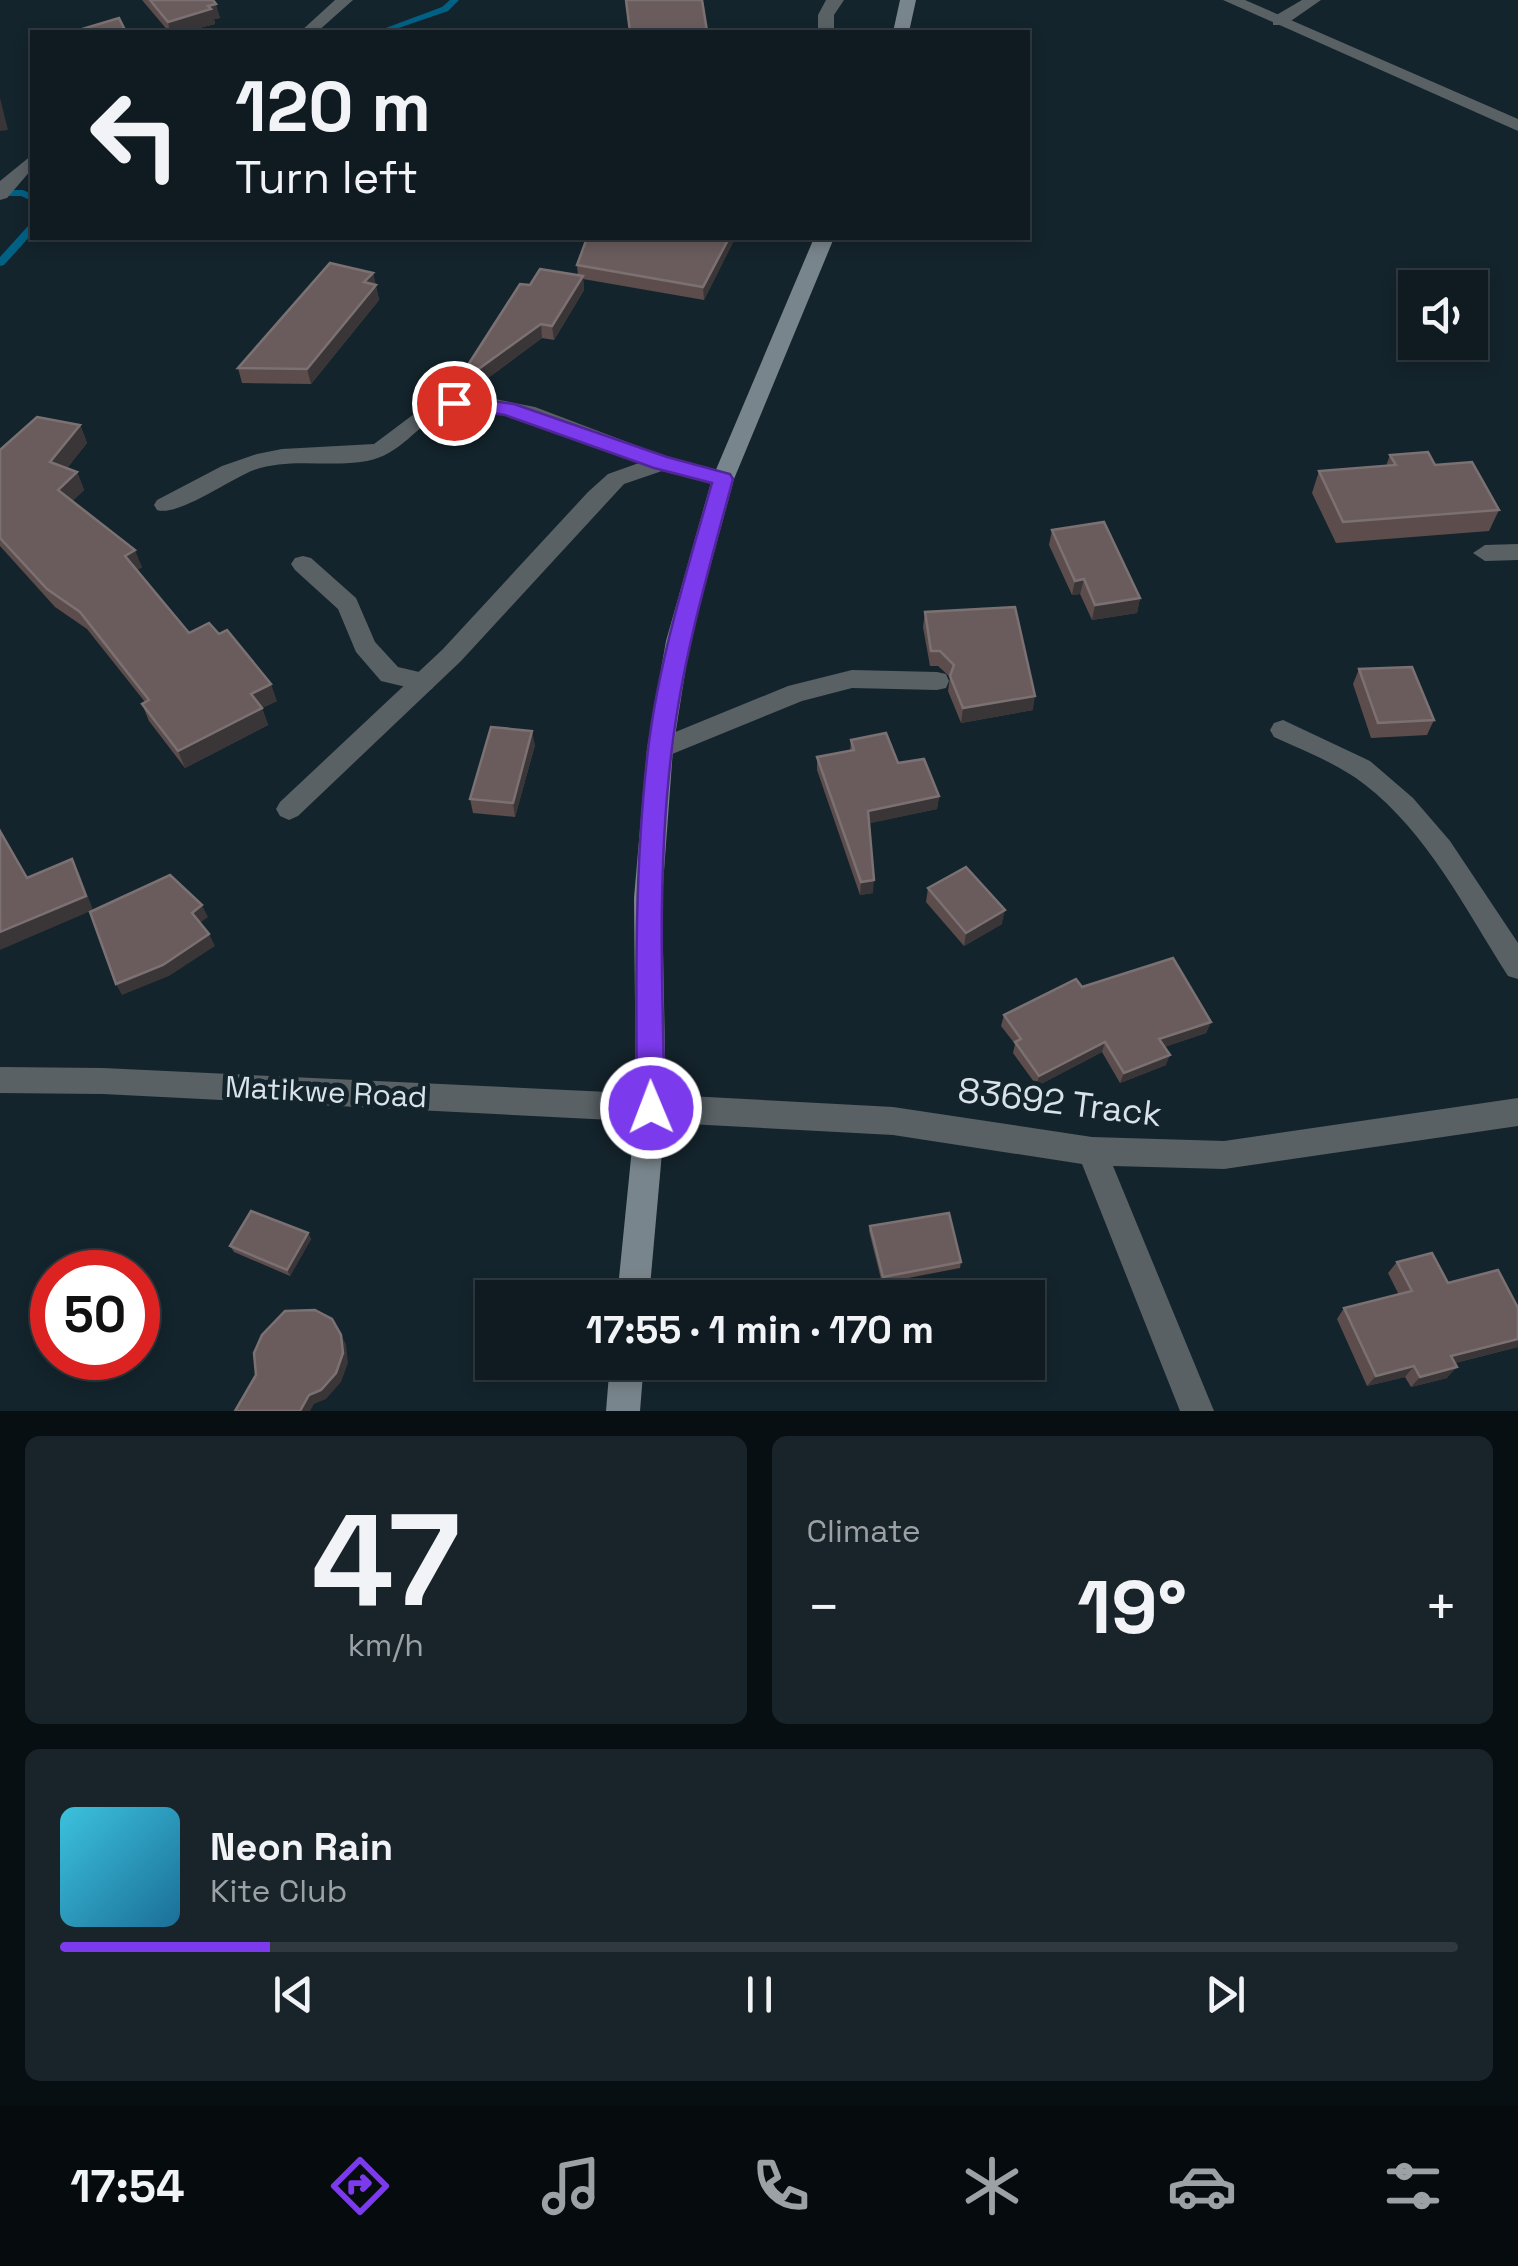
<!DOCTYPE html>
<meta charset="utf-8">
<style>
:root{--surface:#0f1b21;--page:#18242a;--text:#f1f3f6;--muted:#9ba1a5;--line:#2f393f;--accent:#7c3aed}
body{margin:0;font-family:"Space Grotesk",sans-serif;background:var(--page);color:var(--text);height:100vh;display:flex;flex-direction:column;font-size:38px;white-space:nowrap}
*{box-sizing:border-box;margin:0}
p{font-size:32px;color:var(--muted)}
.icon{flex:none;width:55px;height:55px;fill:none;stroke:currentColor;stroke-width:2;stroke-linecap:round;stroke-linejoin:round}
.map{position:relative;height:1411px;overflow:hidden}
.panel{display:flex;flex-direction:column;gap:25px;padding:25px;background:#080f12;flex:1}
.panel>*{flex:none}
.guide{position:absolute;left:30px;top:30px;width:1000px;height:210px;border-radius:0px;box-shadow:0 5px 15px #0003,0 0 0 2px var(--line);background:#0f1b21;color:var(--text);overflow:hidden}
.tools{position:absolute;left:1398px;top:270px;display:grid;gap:20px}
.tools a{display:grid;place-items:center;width:90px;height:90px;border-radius:0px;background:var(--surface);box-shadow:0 5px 15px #0003,0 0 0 2px var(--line);font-size:50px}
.speed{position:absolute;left:30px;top:1250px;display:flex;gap:20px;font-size:50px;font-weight:700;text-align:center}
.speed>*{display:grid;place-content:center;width:130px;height:130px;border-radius:50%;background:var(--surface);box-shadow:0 5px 15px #0003,0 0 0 2px var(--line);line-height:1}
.speed .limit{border:15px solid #d22;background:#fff;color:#111}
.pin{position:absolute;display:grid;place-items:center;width:85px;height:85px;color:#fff;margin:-42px;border:5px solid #fff;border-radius:50%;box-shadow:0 2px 10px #0007}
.me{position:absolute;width:110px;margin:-55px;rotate:359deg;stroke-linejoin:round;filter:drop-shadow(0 0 8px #0008)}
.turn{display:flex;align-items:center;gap:35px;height:210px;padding:0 40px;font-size:45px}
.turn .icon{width:130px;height:130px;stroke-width:2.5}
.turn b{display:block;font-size:70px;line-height:85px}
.big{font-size:75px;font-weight:800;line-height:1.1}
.panel .tile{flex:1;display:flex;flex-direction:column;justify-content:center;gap:15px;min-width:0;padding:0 35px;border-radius:15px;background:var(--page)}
.panel .dial{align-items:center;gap:0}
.dial b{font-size:130px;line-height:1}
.song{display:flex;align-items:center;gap:30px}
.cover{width:120px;height:120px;border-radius:15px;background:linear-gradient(135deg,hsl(190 70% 55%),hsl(200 70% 35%))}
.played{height:10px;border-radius:5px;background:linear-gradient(90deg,var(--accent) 15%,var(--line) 15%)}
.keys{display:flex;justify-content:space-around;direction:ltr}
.heat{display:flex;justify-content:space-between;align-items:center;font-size:55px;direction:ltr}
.panel .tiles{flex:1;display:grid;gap:25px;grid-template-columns:1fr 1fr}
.tile:last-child{grid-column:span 2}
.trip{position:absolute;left:475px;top:1280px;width:570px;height:100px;border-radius:0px;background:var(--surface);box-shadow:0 5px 15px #0003,0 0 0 2px var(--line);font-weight:800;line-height:100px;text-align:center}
.dock{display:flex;height:160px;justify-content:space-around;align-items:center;background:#060b0d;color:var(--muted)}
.dock .icon{width:70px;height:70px}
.dock .selected{color:var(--accent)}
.dock b{font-size:45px;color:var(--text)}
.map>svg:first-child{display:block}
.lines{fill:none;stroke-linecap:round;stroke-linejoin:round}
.stream{fill:#006185;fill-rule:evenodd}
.service{fill:#596165;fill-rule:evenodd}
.minor{fill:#596165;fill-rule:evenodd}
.tertiary{fill:#596165;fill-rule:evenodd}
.secondary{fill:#79858c;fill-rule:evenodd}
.wall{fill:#5c4c4b}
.shaded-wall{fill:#3a3537}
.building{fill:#6a5c5c;stroke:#7b7172;stroke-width:2.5}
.route{fill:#7c3aed;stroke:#51269a;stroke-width:2.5}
.labels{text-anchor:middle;stroke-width:10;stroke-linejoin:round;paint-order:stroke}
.street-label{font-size:30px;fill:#d8e2e8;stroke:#14242c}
.near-street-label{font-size:35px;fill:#d8e2e8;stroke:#14242c}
</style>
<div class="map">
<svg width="1518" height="1411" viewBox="0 0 1518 1411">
<rect width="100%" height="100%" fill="#14242c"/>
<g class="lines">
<!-- stream -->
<g class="stream">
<path d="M450,0H459L448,11L387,32H375L442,7Z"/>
<path d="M0,190H23L32,194V201L21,196H0Z"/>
<path d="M32,225V234L4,265L0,266V257L28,226Z"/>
</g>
<!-- service -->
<g class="service">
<path d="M826,0H844L834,15V32H818V15Z"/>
<path d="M1302,0H1321L1285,25H1273V17Z"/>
<path d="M1518,544V560L1485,561L1473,553L1485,545Z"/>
<path d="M303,556L311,558L356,598L375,642L398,667L432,675L435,682L432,689L423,691L381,681L356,652L338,609L295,570L291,564L295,558Z"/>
<path d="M852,670L937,672L946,674L949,681L946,688L937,690L852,688L802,701L660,759L651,756L647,749L651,742L788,686Z"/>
<path d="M1283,720L1370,761L1413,798L1450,841L1518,943V979L1508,976C1466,910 1427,832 1364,784C1337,763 1304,751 1274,737L1270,730L1274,723Z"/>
</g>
<!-- minor -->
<g class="minor">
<path d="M335,0H353L317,32H300Z"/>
<path d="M32,155V169L7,198L0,200V181Z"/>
<path d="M474,395L535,407L664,456L731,474L734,479L723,487L662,471L624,484L461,661L298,816L289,820L280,816L276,809L280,802L443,649L588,492L608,474L639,463C593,445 491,391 443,413C414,427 402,454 367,461C329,468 291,457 254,470C230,479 178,517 157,510L154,505L157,500L222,466L257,454L282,449L374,444L430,402Z"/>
<path d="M651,1094L893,1107L1092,1137L1224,1141L1518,1098V1126L1224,1169L1113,1166L1214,1411H1180L1082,1164L893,1135L651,1122L640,1118L636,1108L640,1098Z"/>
</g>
<!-- tertiary -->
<g class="tertiary">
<path d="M1223,0H1245L1518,119V131Z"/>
<path d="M0,1067L103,1068L651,1094L662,1098L666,1108L662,1118L651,1122L103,1094L0,1093Z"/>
</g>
<!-- secondary -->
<g class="secondary">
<path d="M900,0H916L909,32H893Z"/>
<path d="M814,238H834L734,479L690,641L673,749L662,898L666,1108L649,1298H617L636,1108L634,898L647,749L666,641L712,479Z"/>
<path d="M610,1362H644L640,1411H606Z"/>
</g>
</g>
<!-- wall -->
<g class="wall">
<path d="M142,0H213L220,18L214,19L215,24L184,32H169Z"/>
<path d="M733,242L704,300L583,279L584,290L554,340L542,338L469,392L461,393L459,379L530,285L578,276L577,265Z"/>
<path d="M373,273L379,300L311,384L242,383L238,368Z"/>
<path d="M80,425L87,443L67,468L77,472L84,490L72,501L142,567L137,570L189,633L277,701L262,708L268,725L185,768L149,721L142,704L145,702L87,629L55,607L0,546V450Z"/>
<path d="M1390,455L1435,465L1499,510L1489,531L1336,543L1312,493L1319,471L1386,466Z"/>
<path d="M1052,530L1140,598L1137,613L1092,620L1080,594L1072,595L1049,545Z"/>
<path d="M925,612L1033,710L961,723L948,691L950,677L938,666H930L923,627Z"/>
<path d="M1359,669L1434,720L1427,735L1371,738L1353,684Z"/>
<path d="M851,740L898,763L939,796L937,809L869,823L873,893L860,895L817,770V757L850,751Z"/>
<path d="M535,745L515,817L473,813L470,799Z"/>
<path d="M928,888L1002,924L964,946L926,902Z"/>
<path d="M1082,987L1211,1022L1206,1033L1164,1047L1166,1065L1120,1083L1102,1052L1037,1086L1013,1053L1015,1044L1001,1026L1004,1015Z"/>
<path d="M870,1226L961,1262L960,1268L882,1283L869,1231Z"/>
<path d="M308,1233L311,1239L290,1276L234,1252L230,1246Z"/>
<path d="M1397,1262L1448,1283L1518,1308V1347L1455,1363L1447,1378L1411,1387L1405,1377L1367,1386L1337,1319L1344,1308L1399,1295L1388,1273Z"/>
</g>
<!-- shaded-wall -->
<g class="shaded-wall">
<path d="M216,4L220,18L214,19L215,24L184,32H170L168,22Z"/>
<path d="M0,98L8,130L0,131Z"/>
<path d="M729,238H733V242L704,300L703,287Z"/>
<path d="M373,273L379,300L311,384L307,369L364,282Z"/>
<path d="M583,276L584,290L554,340L552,326Z"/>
<path d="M541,324L542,338L469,392L461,393L459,379Z"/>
<path d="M80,425L87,443L58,480L50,462Z"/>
<path d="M77,472L84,490L66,508L58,490Z"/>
<path d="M135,550L142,567L132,573L125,556Z"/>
<path d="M1084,579L1080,594L1072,595L1075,581Z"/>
<path d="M1140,598L1137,613L1092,620L1095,605Z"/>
<path d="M271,684L277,701L262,708L268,725L185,768L178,751L251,694Z"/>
<path d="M1035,696L1033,710L961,723L963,708Z"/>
<path d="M532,731L535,745L515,817L513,803Z"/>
<path d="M939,796L937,809L867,824L868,811Z"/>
<path d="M72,859L79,873L93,910L0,950V932Z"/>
<path d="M874,880L873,893L860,895L861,882Z"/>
<path d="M202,905L208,917L197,925L192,913Z"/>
<path d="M1005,910L1002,924L964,946L966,933Z"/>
<path d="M209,934L215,946L169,976L122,995L116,984Z"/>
<path d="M1211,1022L1206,1033L1156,1050L1159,1039Z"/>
<path d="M1105,1042L1102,1052L1037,1086L1039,1076Z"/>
<path d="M1170,1055L1166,1065L1120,1083L1124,1073Z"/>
<path d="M308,1233L311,1239L290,1276L287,1270Z"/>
<path d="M341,1335L346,1344L348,1363L341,1382L326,1399L314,1404L310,1411H300Z"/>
<path d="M1518,1339V1347L1442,1366L1451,1356Z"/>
<path d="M1414,1366L1405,1377L1367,1386L1376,1376Z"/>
<path d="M1457,1367L1447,1378L1411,1387L1420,1377Z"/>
</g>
<!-- building -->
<g class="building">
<path d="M150,0H213L216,4L208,6L211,9L168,22Z"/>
<path d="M626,0H702L707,31L630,32Z"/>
<path d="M119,18L126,32H83L82,29Z"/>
<path d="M587,238H729L703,287L577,265Z"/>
<path d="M330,263L373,273L364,282L376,285L307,369L238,368Z"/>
<path d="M540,269L583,276L552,326L541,324L466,378L459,379L520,284L530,285Z"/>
<path d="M37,417L80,425L50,462L77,472L58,490L135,550L125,556L189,633L209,623L219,634L227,630L271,684L251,694L262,708L178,751L142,704L149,700L80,612L47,589L0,538V450Z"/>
<path d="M1428,452L1435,465L1472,462L1499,510L1343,522L1319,471L1396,465L1390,455Z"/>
<path d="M1104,522L1140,598L1095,605L1084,579L1075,581L1052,530Z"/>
<path d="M1015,607L1035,696L963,708L950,676L954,665L940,651H931L925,612Z"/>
<path d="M1412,667L1434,720L1378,723L1359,669Z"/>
<path d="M491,727L532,731L513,803L470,799Z"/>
<path d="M886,733L898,763L924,759L939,796L868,811L874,880L861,882L817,757L854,750L851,740Z"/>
<path d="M0,831L27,878L72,859L86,896L0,932Z"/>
<path d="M966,867L1005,910L966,933L928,888Z"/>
<path d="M170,875L202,905L192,913L209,934L163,965L116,984L90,912Z"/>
<path d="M1173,958L1211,1022L1159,1039L1170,1055L1124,1073L1105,1042L1039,1076L1015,1042L1021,1039L1004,1015L1076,979L1082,987Z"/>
<path d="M251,1211L308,1233L287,1270L230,1246Z"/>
<path d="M949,1213L961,1262L883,1277L870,1226Z"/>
<path d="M1432,1253L1448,1283L1498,1270L1518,1308V1339L1451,1356L1457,1367L1420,1377L1414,1366L1376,1376L1344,1308L1412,1291L1397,1262Z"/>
<path d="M315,1310L332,1319L341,1335L343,1353L336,1373L321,1390L309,1395L300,1411H235L256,1375L254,1353L262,1335L285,1311Z"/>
</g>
<!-- route -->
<path class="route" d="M454,396L514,404L667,457L730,474L733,479C709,568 683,656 672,748C657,868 662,988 665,1108L661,1117L651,1121L641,1117L637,1108C636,989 634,869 648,750C659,659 687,571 712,483L654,468L505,415L447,407L444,403Z"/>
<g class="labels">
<!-- street labels -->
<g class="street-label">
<text transform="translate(326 1092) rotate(3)" y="10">Matikwe Road</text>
</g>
<!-- near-street labels -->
<g class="near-street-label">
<text transform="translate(1060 1102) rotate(7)" y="12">83692 Track</text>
</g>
</g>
</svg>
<div class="tools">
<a><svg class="icon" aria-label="sound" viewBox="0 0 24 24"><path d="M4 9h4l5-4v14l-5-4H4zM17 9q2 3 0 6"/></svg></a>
</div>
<div class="speed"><div class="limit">50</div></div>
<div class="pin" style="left:454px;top:403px;background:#d93025"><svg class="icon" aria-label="arrive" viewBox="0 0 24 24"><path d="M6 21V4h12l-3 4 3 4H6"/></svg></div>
<svg class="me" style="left:651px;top:1108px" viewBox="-20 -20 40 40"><circle r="17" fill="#7c3aed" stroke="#fff" stroke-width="3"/><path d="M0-11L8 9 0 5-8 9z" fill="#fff"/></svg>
<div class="trip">17:55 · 1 min · 170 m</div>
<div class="guide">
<div class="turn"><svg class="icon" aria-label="left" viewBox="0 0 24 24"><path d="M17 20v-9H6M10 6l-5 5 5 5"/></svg><div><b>120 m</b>Turn left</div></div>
</div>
</div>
<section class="panel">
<div class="tiles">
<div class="tile dial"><b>47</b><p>km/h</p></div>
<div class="tile"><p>Climate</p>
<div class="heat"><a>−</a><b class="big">19°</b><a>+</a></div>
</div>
<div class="tile">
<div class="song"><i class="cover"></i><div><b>Neon Rain</b><p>Kite Club</p></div></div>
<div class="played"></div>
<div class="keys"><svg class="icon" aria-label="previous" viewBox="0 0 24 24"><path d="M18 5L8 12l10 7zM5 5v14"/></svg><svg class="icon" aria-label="pause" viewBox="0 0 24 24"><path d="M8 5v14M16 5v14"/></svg><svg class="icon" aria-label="next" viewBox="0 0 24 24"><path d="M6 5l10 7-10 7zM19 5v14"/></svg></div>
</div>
</div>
</section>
<nav class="dock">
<b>17:54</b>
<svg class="icon selected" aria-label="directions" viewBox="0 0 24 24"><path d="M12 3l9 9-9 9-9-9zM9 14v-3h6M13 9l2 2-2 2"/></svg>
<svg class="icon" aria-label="music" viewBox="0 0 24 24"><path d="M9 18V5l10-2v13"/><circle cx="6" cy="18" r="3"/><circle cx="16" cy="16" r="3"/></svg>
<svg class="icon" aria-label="phone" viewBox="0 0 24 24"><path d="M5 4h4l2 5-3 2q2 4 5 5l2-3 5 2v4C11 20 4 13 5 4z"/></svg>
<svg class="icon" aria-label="climate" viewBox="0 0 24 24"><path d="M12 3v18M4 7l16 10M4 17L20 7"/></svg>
<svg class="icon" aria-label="car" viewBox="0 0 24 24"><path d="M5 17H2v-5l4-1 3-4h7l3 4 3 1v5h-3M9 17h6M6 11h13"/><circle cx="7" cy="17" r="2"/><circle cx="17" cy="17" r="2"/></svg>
<svg class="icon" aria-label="filters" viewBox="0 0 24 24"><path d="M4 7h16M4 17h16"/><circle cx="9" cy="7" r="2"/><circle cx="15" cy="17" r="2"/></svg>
</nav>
